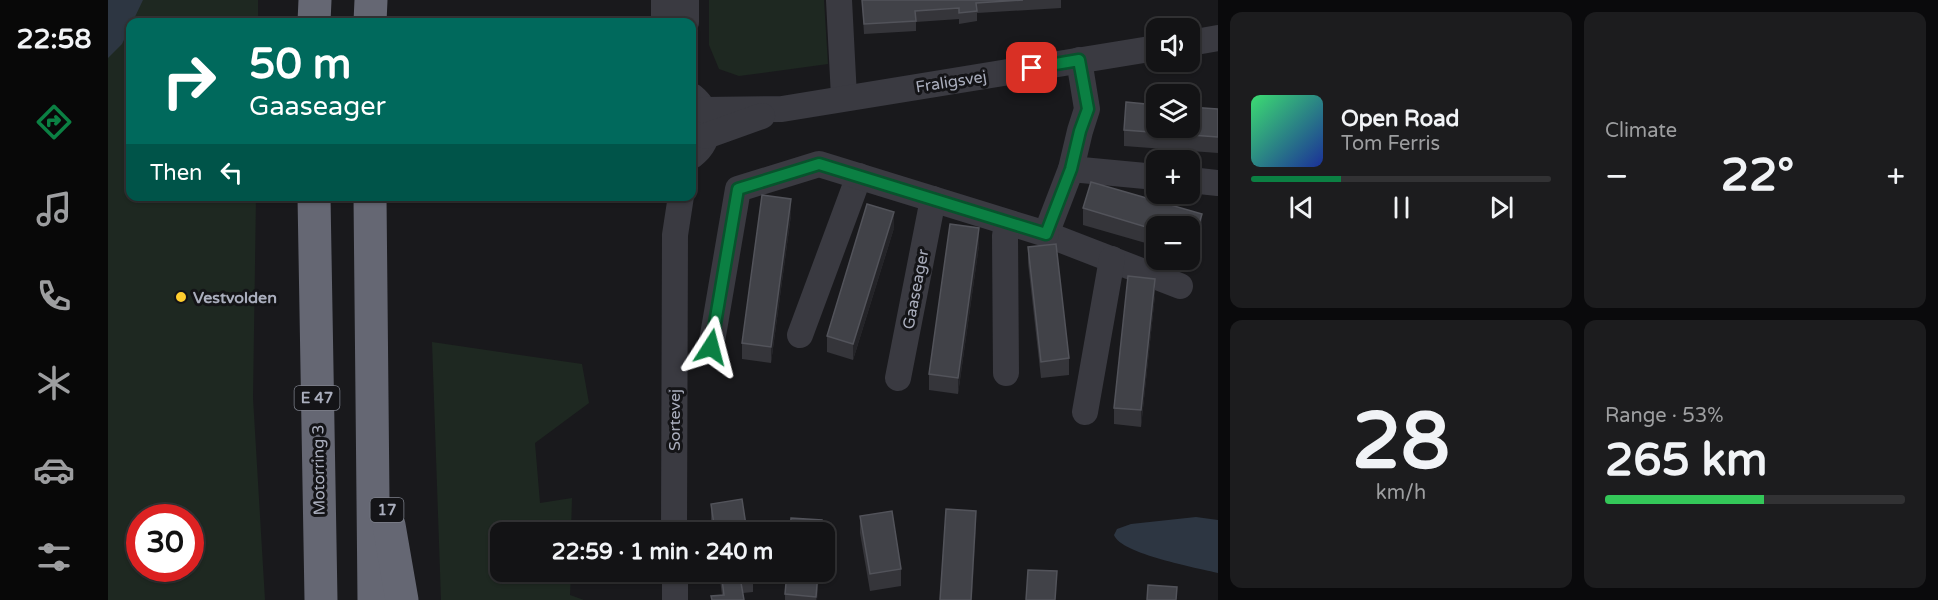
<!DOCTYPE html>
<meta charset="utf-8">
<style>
:root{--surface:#131315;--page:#1c1c1e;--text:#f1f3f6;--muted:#9d9ea0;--line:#323234;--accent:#0b8043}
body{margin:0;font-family:"Varela Round",sans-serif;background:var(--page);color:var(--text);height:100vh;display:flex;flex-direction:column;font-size:22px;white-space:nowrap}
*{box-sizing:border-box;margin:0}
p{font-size:20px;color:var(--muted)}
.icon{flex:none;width:33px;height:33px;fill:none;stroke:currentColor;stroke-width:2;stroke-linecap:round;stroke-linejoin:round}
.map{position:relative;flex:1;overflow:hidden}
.panel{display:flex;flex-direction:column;gap:12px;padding:12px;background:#0a0a0c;width:720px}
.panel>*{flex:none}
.hud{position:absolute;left:18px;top:18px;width:570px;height:183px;border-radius:12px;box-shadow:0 2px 4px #0004,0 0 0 2px var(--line);background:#00695c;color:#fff;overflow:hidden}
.buttons{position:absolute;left:1038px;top:18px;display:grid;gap:12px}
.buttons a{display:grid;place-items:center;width:54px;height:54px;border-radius:12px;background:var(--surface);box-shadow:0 2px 4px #0004,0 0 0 2px var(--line);font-size:30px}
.speed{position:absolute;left:18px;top:504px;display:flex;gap:12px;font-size:30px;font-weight:700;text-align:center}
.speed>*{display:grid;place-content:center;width:78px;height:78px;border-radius:50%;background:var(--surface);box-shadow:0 2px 4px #0004,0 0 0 2px var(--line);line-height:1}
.speed .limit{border:9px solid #d22;background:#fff;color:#111}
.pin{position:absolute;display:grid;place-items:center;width:51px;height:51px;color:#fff;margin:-26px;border-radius:12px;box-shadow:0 3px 9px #0006}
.me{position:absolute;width:66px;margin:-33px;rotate:9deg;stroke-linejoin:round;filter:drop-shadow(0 0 4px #0008)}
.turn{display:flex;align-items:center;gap:21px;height:126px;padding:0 24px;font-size:27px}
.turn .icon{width:78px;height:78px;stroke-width:2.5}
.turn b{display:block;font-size:42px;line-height:51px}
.then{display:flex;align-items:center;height:57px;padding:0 24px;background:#0003;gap:12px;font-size:22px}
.big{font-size:45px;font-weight:700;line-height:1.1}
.panel .card{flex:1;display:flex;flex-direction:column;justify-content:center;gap:9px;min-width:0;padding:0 21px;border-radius:12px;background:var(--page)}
.panel .dial{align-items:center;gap:0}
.dial b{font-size:78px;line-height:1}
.song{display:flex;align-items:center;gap:18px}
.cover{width:72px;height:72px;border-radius:9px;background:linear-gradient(135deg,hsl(140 70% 55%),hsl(230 70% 35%))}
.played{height:6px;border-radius:3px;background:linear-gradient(90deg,var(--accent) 30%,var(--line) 30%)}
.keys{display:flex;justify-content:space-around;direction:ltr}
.heat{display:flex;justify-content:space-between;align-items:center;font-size:33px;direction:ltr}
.charge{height:9px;border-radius:4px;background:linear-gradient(90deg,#34c759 53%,var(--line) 0)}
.panel .tiles{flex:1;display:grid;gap:12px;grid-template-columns:repeat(2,1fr)}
.trip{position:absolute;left:382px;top:522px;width:345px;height:60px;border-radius:12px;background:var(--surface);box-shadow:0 2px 4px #0004,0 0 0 2px var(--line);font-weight:700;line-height:60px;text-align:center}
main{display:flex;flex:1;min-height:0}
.tabs{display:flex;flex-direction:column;width:108px;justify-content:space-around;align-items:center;background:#080808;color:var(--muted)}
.tabs .icon{width:42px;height:42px}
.tabs .selected{color:var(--accent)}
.tabs b{font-size:27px;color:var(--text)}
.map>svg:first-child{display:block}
.green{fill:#1e2821;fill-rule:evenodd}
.water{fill:#2d3642}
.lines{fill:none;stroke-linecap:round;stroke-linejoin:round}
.minor{stroke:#3a3a41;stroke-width:26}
.highway{stroke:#656773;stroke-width:33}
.wall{fill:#35353a}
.shaded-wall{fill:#242428}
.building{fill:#414248;stroke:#52535a;stroke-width:1.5}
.route-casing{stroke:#07532c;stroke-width:15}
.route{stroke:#0b8043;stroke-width:10}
.poi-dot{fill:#ffce2e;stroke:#141417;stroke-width:2}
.labels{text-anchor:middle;stroke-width:6;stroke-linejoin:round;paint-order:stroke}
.shield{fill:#141417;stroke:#7d808b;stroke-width:1.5}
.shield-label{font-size:15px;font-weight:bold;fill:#aaaebd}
.street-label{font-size:16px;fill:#aaaebd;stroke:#141417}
.poi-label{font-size:16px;font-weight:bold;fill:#aaaebd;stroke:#141417;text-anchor:start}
</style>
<main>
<nav class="tabs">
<b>22:58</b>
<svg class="icon selected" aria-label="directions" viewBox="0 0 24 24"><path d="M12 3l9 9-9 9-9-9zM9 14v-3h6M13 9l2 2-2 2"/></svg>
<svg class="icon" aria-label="music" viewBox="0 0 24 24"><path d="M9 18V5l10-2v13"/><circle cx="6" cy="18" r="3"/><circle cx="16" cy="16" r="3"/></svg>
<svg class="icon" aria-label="phone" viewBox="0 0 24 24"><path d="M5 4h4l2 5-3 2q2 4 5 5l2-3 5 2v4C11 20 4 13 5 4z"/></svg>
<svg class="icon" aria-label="climate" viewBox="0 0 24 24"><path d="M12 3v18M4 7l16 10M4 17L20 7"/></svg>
<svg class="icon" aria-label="car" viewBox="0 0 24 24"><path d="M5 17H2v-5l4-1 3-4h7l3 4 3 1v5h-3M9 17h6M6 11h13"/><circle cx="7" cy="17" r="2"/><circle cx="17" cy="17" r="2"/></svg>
<svg class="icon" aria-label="filters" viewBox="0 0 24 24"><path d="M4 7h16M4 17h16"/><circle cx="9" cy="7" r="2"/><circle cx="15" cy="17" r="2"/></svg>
</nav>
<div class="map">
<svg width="1110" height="600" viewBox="0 0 1110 600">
<rect width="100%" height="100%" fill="#19191c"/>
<!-- green -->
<g class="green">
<path d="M0,0H150V22H22V196L148,197L145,398L157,600H0ZM32,518H82V568H32Z"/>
<path d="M601,0H716L720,64L631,76L611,69L601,45Z"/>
<path d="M324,342L474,364L481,403L427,443L432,503L464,498L463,532H393V572H463L462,595L476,600H333Z"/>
</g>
<!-- water -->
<g class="water">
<path d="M0,0H35L14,44L0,58Z"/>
<path d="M1088,517L1110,520V573C1090,568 1013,554 1006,535L1009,529L1023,524Z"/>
</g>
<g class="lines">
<!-- minor -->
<g class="minor">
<path d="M556,0V22"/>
<path d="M578,0V22"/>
<path d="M731,0L736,97"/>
<path d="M1082,43L1110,38"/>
<path d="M971,60L979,109L972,131L963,169L938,234L1072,286"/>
<path d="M584,96C604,112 605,140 584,156"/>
<path d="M596,110L674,109L1048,48"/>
<path d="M598,136L654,116"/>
<path d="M963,169L1048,177"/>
<path d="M1082,180L1110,183"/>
<path d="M692,335L751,176"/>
<path d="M603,347L630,189L711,164L938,234"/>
<path d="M898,373L897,236L899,223"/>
<path d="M790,378L825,199"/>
<path d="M977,412L1004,259"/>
<path d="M566,532L567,235L573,196"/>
<path d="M567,572V600"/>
</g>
<!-- highway -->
<g class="highway">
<path d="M206,22L207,0"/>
<path d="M262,22L263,0"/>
<path d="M206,196L213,600"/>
<path d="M262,196L266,600"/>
<path d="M281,525L294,600"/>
</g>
</g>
<!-- wall -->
<g class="wall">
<path d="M754,0H953V8L869,13V21L851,24V19L808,22V31L756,34Z"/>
<path d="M1110,109V153L1016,146V130Z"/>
<path d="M983,182L1094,214V231L1086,257L1082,256V226H1048V246L975,225V208Z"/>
<path d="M683,215L663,363L634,359V343Z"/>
<path d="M786,228L745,360L719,352V336Z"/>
<path d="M871,245L850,394L821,390V374Z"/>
<path d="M920,247L961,358V375L933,378L920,263Z"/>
<path d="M1047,295L1033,427L1006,424V408Z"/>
<path d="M603,504L639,532H605L603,520Z"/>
<path d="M752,516L793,569V586L762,591L752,533Z"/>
<path d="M611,572H645V592L635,593L636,600H603V596L614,595Z"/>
<path d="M711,572L709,600H677V594Z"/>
</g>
<!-- shaded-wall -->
<g class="shaded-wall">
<path d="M683,199V215L663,363V347Z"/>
<path d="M786,212V228L745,360V344Z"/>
<path d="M1094,214V231L1086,257V241Z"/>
<path d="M871,228V245L850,394V378Z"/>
<path d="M1047,279V295L1033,427V410Z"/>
<path d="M868,511V528L864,600H863Z"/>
<path d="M710,572H711L709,600H708Z"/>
</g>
<!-- building -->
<g class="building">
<path d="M754,0H915L868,3L869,11L851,13V8L807,11L808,21L756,24Z"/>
<path d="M1018,102L1048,105V128H1082V107L1110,109V137L1016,130Z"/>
<path d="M983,182L1094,214L1086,241L1082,239V226H1048V230L975,208Z"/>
<path d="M654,195L683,199L663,347L634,343Z"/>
<path d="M759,204L786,212L745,344L719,336Z"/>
<path d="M842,224L871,228L850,378L821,374Z"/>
<path d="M948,244L961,358L933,362L920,247Z"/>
<path d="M1020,276L1047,279L1033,410L1006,408Z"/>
<path d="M634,499L639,532H607L603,504Z"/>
<path d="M838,509L868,511L863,600H832Z"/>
<path d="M784,511L793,569L762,574L752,516Z"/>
<path d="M683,518L714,520L713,532H682Z"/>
<path d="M920,570L949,571L947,600H918Z"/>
<path d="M613,572H645V575L632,577L636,600H604L603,596L616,595Z"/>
<path d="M679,572H710L708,597L677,594Z"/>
<path d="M1040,585L1069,587L1068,600H1039Z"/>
</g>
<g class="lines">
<defs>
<path id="route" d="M603,347L630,189L711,164L938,234L963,169L972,131L980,109L971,60L924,68"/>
</defs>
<!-- route casing -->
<use href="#route" class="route-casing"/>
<!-- route -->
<use href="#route" class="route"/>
</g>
<!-- markers -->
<circle class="poi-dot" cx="73" cy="297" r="6"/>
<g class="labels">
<!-- shield labels -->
<g class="shield">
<rect x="186.5" y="386" width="45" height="24" rx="4.5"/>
<rect x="262.5" y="498" width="33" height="24" rx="4.5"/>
</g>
<g class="shield-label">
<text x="209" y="403">E 47</text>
<text x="279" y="515">17</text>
</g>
<!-- street labels -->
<g class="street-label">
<text transform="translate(843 81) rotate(-9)" y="6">Fraligsvej</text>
<text transform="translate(807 289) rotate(-79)" y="6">Gaaseager</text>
<text transform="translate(566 420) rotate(-90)" y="6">Sortevej</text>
<text transform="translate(210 470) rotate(-91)" y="6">Motorring 3</text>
</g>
<!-- poi labels -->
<g class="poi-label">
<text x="85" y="303">Vestvolden</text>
</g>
</g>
</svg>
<div class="buttons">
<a><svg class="icon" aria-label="sound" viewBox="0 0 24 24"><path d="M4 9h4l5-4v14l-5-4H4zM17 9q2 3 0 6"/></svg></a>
<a><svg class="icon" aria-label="layers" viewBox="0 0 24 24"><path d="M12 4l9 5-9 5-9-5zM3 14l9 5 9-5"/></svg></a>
<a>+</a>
<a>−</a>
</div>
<div class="speed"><div class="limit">30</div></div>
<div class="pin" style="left:924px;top:68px;background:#d93025"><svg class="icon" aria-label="arrive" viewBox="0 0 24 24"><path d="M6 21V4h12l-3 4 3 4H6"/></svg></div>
<svg class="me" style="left:603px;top:347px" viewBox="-20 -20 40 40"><path d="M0-17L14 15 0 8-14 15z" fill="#0b8043" stroke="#fff" stroke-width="4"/></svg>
<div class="trip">22:59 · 1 min · 240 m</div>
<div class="hud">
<div class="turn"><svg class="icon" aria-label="right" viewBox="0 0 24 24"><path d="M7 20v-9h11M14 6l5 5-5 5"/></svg><div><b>50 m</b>Gaaseager</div></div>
<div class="then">Then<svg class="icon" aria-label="left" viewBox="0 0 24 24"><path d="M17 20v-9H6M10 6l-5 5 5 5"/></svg></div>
</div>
</div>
<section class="panel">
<div class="tiles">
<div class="card">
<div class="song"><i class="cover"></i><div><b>Open Road</b><p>Tom Ferris</p></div></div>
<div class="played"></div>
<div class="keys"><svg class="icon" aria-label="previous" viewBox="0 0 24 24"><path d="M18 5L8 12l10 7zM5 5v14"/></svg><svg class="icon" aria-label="pause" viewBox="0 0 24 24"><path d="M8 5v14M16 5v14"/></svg><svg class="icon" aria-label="next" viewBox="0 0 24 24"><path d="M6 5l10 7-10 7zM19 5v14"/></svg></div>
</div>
<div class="card"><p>Climate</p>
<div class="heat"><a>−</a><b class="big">22°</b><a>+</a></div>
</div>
<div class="card dial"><b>28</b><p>km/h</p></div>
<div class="card"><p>Range · 53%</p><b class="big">265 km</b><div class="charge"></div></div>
</div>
</section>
</main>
